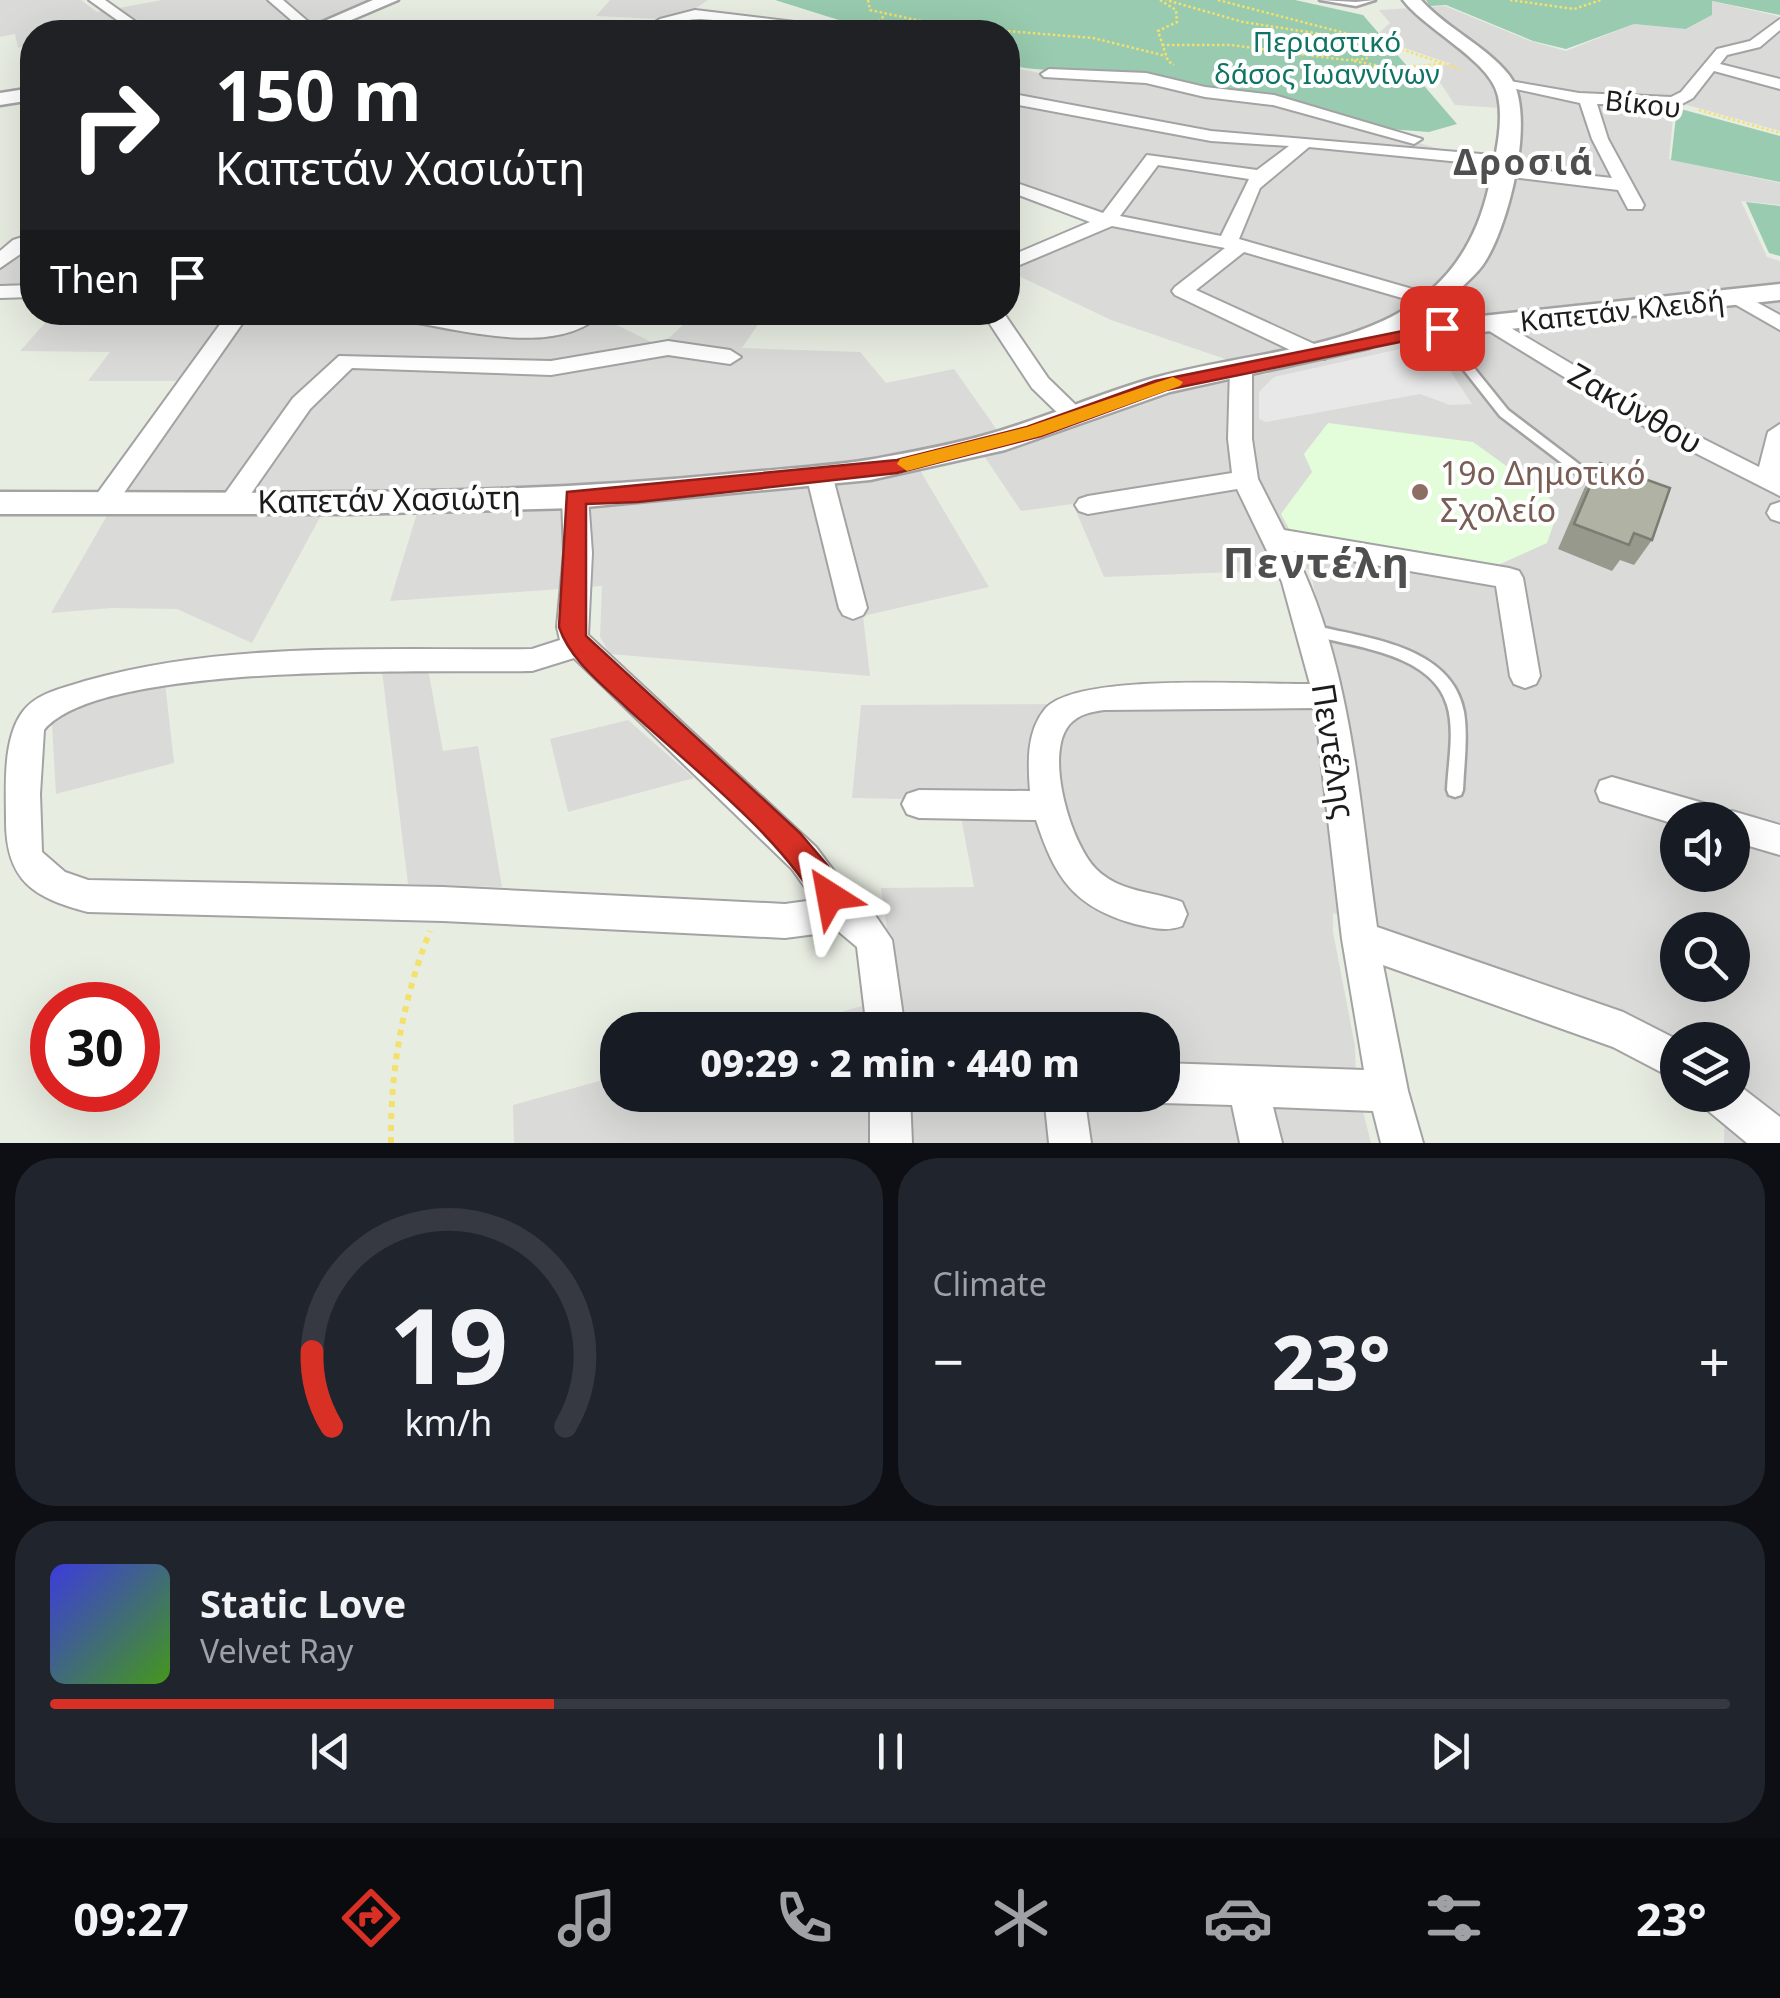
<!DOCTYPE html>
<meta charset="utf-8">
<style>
:root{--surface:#171b24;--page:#20242c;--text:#f1f3f6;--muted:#9ea1a6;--line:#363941;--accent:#d93025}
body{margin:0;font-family:"Noto Sans",sans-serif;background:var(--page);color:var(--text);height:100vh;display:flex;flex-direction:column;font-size:38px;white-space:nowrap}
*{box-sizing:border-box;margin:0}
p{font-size:32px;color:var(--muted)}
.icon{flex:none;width:55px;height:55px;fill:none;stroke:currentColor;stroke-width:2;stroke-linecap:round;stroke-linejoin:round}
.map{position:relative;height:1143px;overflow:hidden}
.details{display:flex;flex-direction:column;gap:15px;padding:15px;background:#0d0f14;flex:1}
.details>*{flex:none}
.banner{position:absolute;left:20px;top:20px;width:1000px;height:305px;border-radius:40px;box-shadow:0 10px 40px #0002;background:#202124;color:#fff;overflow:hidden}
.fabs{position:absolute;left:1660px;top:802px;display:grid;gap:20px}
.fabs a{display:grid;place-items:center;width:90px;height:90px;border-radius:50%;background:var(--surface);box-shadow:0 10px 40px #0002;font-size:50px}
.speed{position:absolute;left:30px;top:982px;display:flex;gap:20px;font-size:50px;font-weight:700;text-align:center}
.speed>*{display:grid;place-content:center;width:130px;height:130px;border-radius:50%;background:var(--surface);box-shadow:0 10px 40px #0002;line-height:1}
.speed .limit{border:15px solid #d22;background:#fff;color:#111}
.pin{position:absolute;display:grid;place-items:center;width:85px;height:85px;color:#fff;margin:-42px;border-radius:20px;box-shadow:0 5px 15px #0006}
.me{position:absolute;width:110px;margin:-55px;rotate:326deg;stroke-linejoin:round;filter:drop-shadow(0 0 8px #0008)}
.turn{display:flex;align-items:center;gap:35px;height:210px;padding:0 30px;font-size:45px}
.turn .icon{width:130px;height:130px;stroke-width:2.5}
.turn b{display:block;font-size:70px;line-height:85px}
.then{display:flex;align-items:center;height:95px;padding:0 30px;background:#0003;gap:20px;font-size:38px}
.big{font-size:75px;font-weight:800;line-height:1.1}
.details .card{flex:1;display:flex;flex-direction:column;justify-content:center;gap:15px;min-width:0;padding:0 35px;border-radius:40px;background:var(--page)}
.details .dial{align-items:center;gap:0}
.dial svg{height:260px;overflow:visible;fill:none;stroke:var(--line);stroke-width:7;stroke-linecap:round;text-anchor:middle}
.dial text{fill:var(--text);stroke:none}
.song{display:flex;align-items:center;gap:30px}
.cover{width:120px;height:120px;border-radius:15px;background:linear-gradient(135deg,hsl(240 70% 55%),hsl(100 70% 35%))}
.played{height:10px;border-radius:5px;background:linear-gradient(90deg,var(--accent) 30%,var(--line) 30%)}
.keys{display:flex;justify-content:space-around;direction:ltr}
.heat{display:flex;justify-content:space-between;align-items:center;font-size:55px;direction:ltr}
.details .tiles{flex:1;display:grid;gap:15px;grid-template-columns:1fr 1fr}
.card:last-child{grid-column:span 2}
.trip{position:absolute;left:600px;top:1012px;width:580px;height:100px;border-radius:40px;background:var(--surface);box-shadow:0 10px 40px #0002;font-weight:800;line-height:100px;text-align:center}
.menu{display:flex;height:160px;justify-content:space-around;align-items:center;background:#090b0e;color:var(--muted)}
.menu .icon{width:70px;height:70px}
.menu .active{color:var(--accent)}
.menu b{font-size:45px;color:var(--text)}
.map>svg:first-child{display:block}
.residential{fill:#dadad9;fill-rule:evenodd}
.education{fill:#e3fdda}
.forest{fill:#98cbaf}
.parking{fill:#e8e8e8}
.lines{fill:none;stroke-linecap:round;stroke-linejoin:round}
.service-casing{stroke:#a3a3a3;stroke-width:5}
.minor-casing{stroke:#a3a3a3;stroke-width:4}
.tertiary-casing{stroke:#a3a3a3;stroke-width:5}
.path-far1{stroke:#f4e06c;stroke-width:2.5;stroke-dasharray:2.5 2.5;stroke-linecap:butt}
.path{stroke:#f4e06c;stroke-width:6;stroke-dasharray:6 6;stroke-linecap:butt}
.service{fill:#fff;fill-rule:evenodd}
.minor{fill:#fff;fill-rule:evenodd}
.tertiary{fill:#fff;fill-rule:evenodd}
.wall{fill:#97998d}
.building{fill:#b0b2a4;stroke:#7b7d73;stroke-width:2.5}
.route{fill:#d93025;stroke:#8d1f18;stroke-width:2.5}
.slow{fill:#f59e0b}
.education-dot{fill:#8d6e63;stroke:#fff;stroke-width:4}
.labels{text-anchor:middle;stroke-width:8;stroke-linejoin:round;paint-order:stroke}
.far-park-label{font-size:28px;fill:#0f7463;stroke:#fff}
.far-street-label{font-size:28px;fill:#1c1c1c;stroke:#fff}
.street-label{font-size:32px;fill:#1c1c1c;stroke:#fff}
.education-label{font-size:32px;fill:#785e54;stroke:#fff;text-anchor:start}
.far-district-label{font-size:35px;font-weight:bold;letter-spacing:2.5px;fill:#4f4f4f;stroke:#fff}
.district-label{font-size:42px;font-weight:bold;letter-spacing:2.5px;fill:#4f4f4f;stroke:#fff}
</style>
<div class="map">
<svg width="1780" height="1143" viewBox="0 0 1780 1143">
<rect width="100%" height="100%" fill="#e8ede2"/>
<!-- residential -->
<g class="residential">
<path d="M0,0H81L97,12L162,0H378L300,32H32V45L18,48L15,34L0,37Z"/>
<path d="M610,0H708L690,12L660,19L596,16Z"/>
<path d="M1711,1L1778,16L1780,20V131L1680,103L1674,108L1669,159L1780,183V205L1741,201L1767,257L1780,261V1143H1724L1725,1095H1732V1040H1682L1333,913V932L1355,1046L1356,1083L1371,1143H514L513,1105L617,1076L618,1095H1162V1030H778L897,996L881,888L974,887L958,800L852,798L861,705L1338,703L1310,569L1104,577L1073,504L1021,511L972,438L911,455L989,587L863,616L870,676L610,654L600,637L602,586L390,601L423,494L332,495L252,643L177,609L112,608L51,613L116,500L200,381H88L110,352L20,351L54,313H231L227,320L391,318L526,339L560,335L598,316L660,346L696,313H744L763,317L742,348L860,352L886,383L954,369L1007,444L1138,399L1212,381L1269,374L1111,320L1008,271V267L1121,220L1008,186V73L1015,68L1064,78L1143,79L1146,85L1281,104L1440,149L1434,156L1516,166L1515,109L1455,105L1431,69L1451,64L1387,42L1379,33L1390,23L1379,10L1445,6L1530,41L1566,51L1634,24L1687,29L1712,15ZM1678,820H1732V875H1678ZM1678,930H1732V985H1678Z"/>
<path d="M32,244V285L0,284V266L21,245Z"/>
<path d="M428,669L443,751L478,746L502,887L408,884L382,671Z"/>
<path d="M165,682L174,763L56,794L51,707Z"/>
<path d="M628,720L694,778L568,812L550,739Z"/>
</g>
<!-- education -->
<path class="education" d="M1328,423L1473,442L1519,475L1527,476L1559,508L1547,543L1498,565L1447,563L1292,534L1281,514L1312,472L1304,454Z"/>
<!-- forest -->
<g class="forest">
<path d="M775,0H1295L1363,15L1457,124L1429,132L1389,129L1192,87C1133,63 1069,78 1008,65V32H877Z"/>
<path d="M1426,0H1780V15L1712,1V15L1686,29L1634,24L1566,49L1533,41L1446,5L1430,6Z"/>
<path d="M1677,108L1780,136V182L1671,160Z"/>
<path d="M1746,202L1780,206V256L1769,253Z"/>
</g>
<!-- parking -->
<path class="parking" d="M1431,342L1472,404L1450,405L1420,394L1266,422L1259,419V392L1274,377Z"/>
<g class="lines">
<defs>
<g id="service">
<path d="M1320,0L1356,2L1375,0L1356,6Z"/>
<path d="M1437,326L1441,327L1508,410L1596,477L1598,480L1596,483H1588L1500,416L1433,331L1432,329Z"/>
<path d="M1312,625C1365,638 1452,645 1464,712C1468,738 1464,764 1463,790L1461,795L1455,797L1449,795L1447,790C1448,763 1455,731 1447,705C1431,652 1351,647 1307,634L1305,630L1307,626Z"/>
</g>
<g id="minor">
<path d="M89,0H105L150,32H134Z"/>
<path d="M268,0H283L319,31L305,32Z"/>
<path d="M695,10L844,28L851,32C801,35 751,22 701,19C679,18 661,33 640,32L660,19Z"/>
<path d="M1780,19V30L1760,47L1727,55L1720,64L1780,79V89L1714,71L1693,98L1680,105L1597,104L1608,139L1644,205L1642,209H1628L1618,190L1496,175L1493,171L1501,166L1309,147L1260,188L1239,239L1440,297L1443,301L1440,305H1426L1244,252L1196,290L1325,349L1328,354L1325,359H1309L1175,295L1172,291L1175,287L1225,248L1112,226L1008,270V257L1090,222L1008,191V180L1103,213L1147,155L1257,170L1289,146L1211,141L1008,103V93L1211,131L1504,156L1513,161L1505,166L1612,178L1592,139L1580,103L1498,85V79L1579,93L1671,97L1681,92L1717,49L1750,41ZM1158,165L1249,179L1221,236L1120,216Z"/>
<path d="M1049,69L1146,73L1205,87L1274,95L1422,139L1414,144L1273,105L1205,97L1146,83L1044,77L1041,74Z"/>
<path d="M32,234V246L0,268V251L13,240Z"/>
<path d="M32,285V297L0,298V286Z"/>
<path d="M1738,292L1780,315V330L1731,302L1728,298L1731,294Z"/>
<path d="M229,312H428L514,324L541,323L575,312H604C549,366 436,319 369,317C328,317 286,320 244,321L112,510H94L90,504L94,498Z"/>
<path d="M982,312H1003L1048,378L1083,412L1087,417L1083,422H1067L1032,388Z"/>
<path d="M1494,318L1668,421L1759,467L1768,432L1780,424V496L1652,431L1486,329L1483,324L1486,319Z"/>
<path d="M668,341L730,350L741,357L730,364L668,355L551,375L352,368L310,409L241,508L232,511L219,502L293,398L339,356L551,361Z"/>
<path d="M1241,362L1252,369V439L1258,479L1284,530L1509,568L1519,571L1523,578L1540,676L1536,684L1525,688L1514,684L1510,676L1496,586L1294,551C1352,666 1359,801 1377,927L1623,1012L1678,1040V1081L1613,1047L1383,965L1408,1091L1423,1143H1381L1373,1111L1273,1107L1282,1143H1240L1232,1105L1162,1103L1148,1097L1162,1095V1063L1364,1070L1342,939L1315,708L1104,710C1090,712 1079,714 1069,725C1044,755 1071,844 1096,869C1120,893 1153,891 1182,902L1187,914L1182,926C1166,932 1152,928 1135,924C1074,907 1055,878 1036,820L919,818L907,814L902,804L907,794L919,790L1030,791C1028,764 1026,732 1045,709C1077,672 1256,685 1310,684L1282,582L1237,489L1088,514L1079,511L1075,505L1079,499L1088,496L1232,473L1228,439L1230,369Z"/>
<path d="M819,466L832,474L867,608L863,615L853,619L843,615L839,608L806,474Z"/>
<path d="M575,488L588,497L592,553L588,635L816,847L839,878L845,895L873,912L892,940L905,1030H867L857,947L832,926L816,934L785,938L443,921L88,912C34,898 6,881 6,821C6,788 2,737 24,710C39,692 64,688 85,681C230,640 383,651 532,649L560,640L557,627L564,553L562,497ZM574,658L792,869L810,894L807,901L785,904L443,887L88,880L65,872L42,852L40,794L44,730C102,660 437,673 532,671Z"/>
<path d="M1780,502V522L1771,519L1767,513L1771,505Z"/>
<path d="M1612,777L1710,805L1724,814L1732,811L1780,825V855L1732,841V820H1678V825L1600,801L1596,791L1600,781Z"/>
<path d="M1732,1080L1780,1117V1143H1747L1706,1109L1700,1095H1732Z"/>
<path d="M870,1095H910L912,1143H870Z"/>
<path d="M1044,1095H1084L1091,1143H1049Z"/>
</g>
<g id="tertiary">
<path d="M373,0H398L323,32H299Z"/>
<path d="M1403,0H1421C1447,29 1485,45 1509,75C1538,113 1508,231 1482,266C1467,286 1440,302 1430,320L1369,348L1170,392L1005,450L870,480L575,508L350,514H0V492C243,492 487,498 729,474C777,469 826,467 874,459C912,452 952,445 989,434C1045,418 1098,394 1154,378C1289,340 1451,355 1489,186C1495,158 1504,124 1498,96C1491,61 1426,30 1403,0Z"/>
<path d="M32,88V100L0,105V93Z"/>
<path d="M1780,284V300L1463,334L1449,326L1463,318Z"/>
</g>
</defs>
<!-- service casing -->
<use href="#service" class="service-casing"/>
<!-- minor casing -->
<use href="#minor" class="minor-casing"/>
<!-- tertiary casing -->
<use href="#tertiary" class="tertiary-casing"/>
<!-- path-far1 -->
<g class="path-far1">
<path d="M868,0L870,10L944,26L1093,38L1166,56"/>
<path d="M1160,0L1176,10L1177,22L1158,31L1168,61L1174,65"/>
<path d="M1218,0L1383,43L1463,70"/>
<path d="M1510,0L1574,9L1601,0"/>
<path d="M860,26L876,25L886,13"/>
<path d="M1162,45H1231L1346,60L1366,59L1371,53L1334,36L1243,22L1166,0"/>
<path d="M1354,61L1390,68L1442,64"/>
<path d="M1699,110L1780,133"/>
</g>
<!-- path -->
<path class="path" d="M391,1143C390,1071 403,998 430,931"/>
<!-- service -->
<use href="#service" class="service"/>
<!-- minor -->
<use href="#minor" class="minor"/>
<!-- tertiary -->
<use href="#tertiary" class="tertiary"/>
</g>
<!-- wall -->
<path class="wall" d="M1600,463L1652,540L1634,565L1620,560L1612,571L1558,549L1584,489Z"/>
<!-- building -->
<path class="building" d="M1600,463L1670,488L1652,540L1634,533L1629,545L1574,524Z"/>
<!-- route -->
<path class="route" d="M1442,323L1451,328L1448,332L1166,390L1041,436L897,473L638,502L586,504V636L800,833L828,866L844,896L840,906L830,910L819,906C783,838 685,762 627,708C602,684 570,660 559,627L567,492L897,460L1027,427L1155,381Z"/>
<!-- slow -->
<path class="slow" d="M1173,377L1183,382L1180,386L1041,436L907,471L897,464L900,459L1027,427Z"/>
<!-- markers -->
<circle class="education-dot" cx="1420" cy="492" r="10"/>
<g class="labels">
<!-- far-park labels -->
<g class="far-park-label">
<text x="1327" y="52">Περιαστικό<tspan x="1327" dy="32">δάσος Ιωαννίνων</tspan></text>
</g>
<!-- far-street labels -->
<g class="far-street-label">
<text transform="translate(1643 104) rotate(6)" y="10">Βίκου</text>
<text transform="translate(1622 311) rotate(-6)" y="10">Καπετάν Κλειδή</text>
</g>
<!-- street labels -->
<g class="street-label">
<text transform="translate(1635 409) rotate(30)" y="11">Ζακύνθου</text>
<text transform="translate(389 500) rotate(-1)" y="11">Καπετάν Χασιώτη</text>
<text transform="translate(1333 751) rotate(81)" y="11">Πεντέλης</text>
</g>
<!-- education labels -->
<g class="education-label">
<text x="1440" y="485">19ο Δημοτικό<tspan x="1440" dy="37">Σχολείο</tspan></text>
</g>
<!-- far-district labels -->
<g class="far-district-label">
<text x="1524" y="175">Δροσιά</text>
</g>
<!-- district labels -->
<g class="district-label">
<text x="1317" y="578">Πεντέλη</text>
</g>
</g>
</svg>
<div class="fabs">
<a><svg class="icon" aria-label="sound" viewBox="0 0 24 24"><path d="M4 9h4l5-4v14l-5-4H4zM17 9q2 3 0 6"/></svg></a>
<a><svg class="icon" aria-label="search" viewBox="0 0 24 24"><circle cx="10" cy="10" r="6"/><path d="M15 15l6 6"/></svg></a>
<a><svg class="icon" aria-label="layers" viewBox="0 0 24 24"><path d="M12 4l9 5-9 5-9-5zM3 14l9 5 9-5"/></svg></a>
</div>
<div class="speed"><div class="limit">30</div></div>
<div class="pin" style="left:1442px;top:328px;background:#d93025"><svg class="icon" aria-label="arrive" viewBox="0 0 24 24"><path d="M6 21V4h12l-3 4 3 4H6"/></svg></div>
<svg class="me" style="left:830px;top:896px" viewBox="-20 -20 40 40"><path d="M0-17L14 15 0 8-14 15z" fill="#d93025" stroke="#fff" stroke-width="4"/></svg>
<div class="trip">09:29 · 2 min · 440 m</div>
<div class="banner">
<div class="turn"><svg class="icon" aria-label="right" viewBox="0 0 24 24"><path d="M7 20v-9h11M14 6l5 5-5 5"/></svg><div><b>150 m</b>Καπετάν Χασιώτη</div></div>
<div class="then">Then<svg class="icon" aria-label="arrive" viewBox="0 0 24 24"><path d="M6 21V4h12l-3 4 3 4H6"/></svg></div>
</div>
</div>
<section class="details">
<div class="tiles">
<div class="card dial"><svg viewBox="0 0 100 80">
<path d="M14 69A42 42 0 1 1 86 69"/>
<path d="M14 69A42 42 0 0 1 8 46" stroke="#d93025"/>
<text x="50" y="56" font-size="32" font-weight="700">19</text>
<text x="50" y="72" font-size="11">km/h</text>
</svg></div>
<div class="card"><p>Climate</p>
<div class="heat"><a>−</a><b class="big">23°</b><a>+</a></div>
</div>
<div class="card">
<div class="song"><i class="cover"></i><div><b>Static Love</b><p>Velvet Ray</p></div></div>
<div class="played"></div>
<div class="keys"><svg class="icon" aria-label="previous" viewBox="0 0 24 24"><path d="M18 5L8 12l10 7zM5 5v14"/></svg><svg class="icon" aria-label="pause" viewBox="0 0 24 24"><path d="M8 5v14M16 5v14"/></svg><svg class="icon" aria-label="next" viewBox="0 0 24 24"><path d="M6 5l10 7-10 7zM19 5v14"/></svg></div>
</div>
</div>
</section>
<nav class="menu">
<b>09:27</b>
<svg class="icon active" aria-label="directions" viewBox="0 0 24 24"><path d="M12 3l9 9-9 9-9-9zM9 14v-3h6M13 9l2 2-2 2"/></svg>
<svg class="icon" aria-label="music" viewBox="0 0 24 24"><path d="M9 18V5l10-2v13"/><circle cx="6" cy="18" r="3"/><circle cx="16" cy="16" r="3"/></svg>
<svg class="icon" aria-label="phone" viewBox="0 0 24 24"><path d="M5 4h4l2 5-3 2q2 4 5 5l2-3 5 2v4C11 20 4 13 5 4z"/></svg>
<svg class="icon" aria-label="climate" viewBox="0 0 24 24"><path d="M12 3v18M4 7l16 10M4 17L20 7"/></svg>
<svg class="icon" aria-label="car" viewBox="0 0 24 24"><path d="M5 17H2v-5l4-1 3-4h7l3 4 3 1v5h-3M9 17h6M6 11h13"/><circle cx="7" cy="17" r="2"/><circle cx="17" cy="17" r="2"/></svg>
<svg class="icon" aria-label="filters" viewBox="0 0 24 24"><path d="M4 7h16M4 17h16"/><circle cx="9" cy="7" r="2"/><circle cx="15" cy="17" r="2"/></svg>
<b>23°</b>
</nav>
